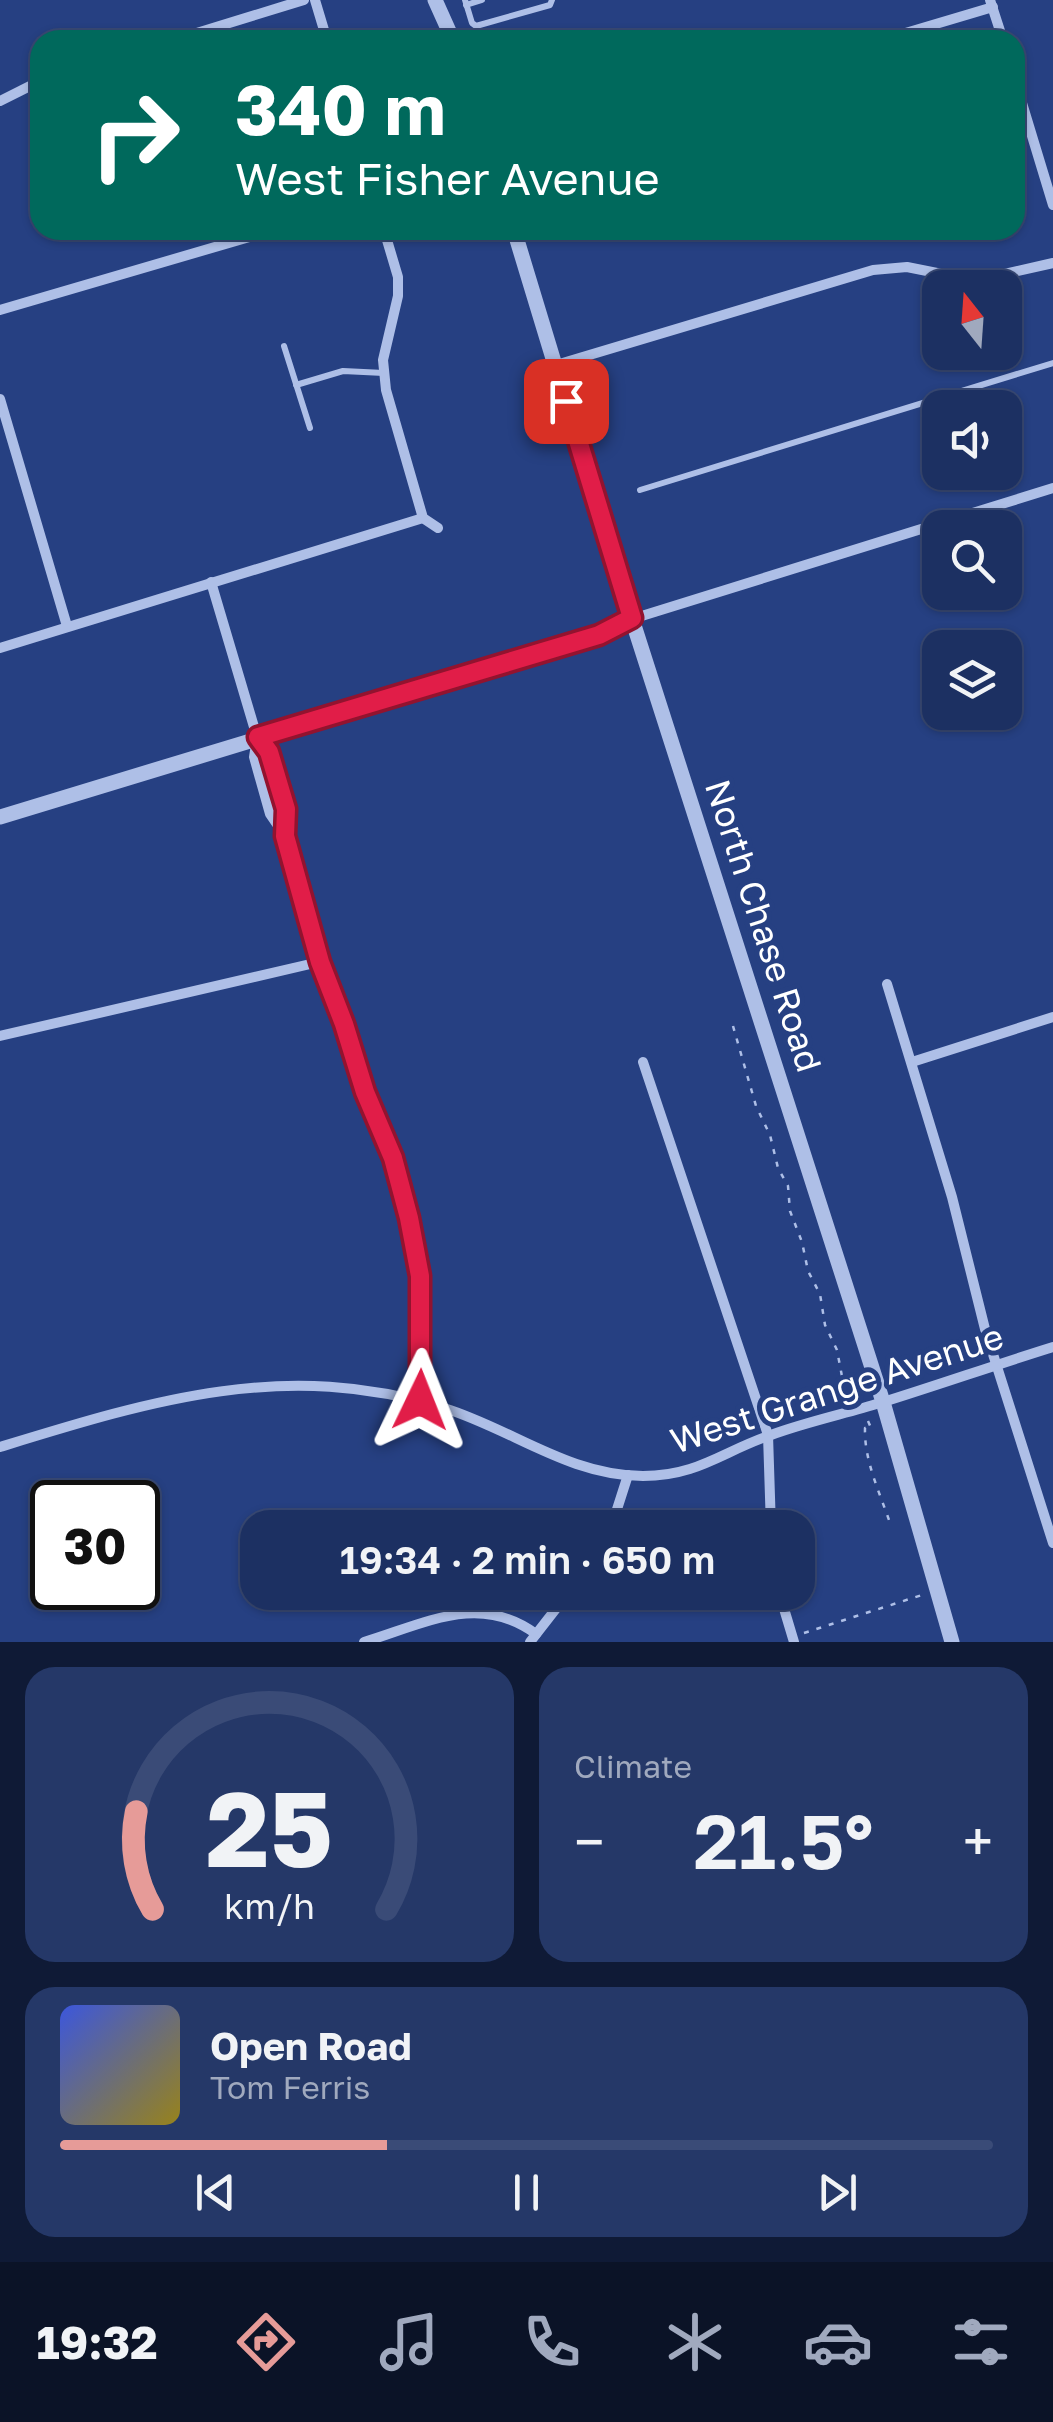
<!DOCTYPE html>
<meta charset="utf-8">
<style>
:root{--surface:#1c3062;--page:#253868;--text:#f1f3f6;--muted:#a0a9be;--line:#3a4b77;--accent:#e69b98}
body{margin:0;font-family:"Golos Text",sans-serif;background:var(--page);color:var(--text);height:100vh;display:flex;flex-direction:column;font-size:38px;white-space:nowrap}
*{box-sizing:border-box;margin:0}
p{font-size:32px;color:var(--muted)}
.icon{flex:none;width:55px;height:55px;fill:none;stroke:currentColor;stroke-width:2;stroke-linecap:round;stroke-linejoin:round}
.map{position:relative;height:1642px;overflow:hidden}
.sheet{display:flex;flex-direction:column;gap:25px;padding:25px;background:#0f1a36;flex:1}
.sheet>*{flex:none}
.banner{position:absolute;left:30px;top:30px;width:995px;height:210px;border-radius:30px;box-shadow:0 2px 8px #0004,0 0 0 2px var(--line);background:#00695c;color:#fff;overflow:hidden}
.needle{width:65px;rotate:343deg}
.buttons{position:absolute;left:922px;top:270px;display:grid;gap:20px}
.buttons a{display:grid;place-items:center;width:100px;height:100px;border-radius:20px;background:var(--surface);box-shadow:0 2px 8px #0004,0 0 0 2px var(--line);font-size:50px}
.speed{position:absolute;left:30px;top:1480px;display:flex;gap:20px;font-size:50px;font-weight:700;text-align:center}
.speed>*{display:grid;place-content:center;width:130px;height:130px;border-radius:50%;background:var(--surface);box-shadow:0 2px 8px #0004,0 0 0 2px var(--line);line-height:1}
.speed .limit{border:5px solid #111;border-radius:15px;background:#fff;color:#111}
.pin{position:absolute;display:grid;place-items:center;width:85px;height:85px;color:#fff;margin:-42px;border-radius:20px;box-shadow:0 5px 15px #0006}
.me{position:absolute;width:110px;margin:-55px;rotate:2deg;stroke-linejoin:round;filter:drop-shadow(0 0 8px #0008)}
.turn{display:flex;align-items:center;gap:35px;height:210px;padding:0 40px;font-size:45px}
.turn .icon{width:130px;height:130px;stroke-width:2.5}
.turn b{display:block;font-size:70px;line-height:85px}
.big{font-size:75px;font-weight:600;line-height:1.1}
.sheet .widget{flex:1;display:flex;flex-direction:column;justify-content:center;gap:15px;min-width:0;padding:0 35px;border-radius:30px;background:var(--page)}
.sheet .dial{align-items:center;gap:0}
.dial svg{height:260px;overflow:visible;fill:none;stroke:var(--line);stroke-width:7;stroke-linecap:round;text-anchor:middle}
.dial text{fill:var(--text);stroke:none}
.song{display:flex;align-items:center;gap:30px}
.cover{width:120px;height:120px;border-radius:15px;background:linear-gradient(135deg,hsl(230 70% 55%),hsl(50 70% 35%))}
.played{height:10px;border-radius:5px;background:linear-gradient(90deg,var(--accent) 35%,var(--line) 35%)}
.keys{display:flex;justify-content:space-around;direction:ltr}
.heat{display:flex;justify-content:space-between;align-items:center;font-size:55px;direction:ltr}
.sheet .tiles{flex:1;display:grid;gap:25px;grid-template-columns:1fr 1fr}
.widget:last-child{grid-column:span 2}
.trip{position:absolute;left:240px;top:1510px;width:575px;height:100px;border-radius:30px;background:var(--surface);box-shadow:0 2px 8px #0004,0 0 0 2px var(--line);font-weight:600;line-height:100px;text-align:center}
.menu{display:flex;height:160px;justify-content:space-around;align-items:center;background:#0b1327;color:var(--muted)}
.menu .icon{width:70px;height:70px}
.menu .active{color:var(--accent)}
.menu b{font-size:45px;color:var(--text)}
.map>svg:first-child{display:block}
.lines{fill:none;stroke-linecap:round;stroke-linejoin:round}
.path{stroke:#aebfe7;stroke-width:2.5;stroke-dasharray:5 8;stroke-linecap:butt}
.service{stroke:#aebfe7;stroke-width:6}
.minor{stroke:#aebfe7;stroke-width:10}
.tertiary{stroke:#aebfe7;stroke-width:15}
.route-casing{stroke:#92132f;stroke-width:25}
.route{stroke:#e11d48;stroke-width:18}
.labels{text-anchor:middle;stroke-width:10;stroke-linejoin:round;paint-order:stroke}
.street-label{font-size:35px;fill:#fff;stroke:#264082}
</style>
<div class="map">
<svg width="1053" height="1642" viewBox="0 0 1053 1642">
<rect width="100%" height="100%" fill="#264082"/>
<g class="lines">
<!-- path -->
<g class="path">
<path d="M733,1026L756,1106L770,1135L778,1168L788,1186L790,1211L802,1242L808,1271L820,1294L825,1325L837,1350L844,1387L856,1386L859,1394"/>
<path d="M868,1421L871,1428H865C864,1462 881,1495 891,1526"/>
<path d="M804,1633L925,1594"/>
</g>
<!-- service -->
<g class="service">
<path d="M465,0L472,23L476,26L550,5L552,0"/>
<path d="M466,5L482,0"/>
<path d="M284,346L310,428"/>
<path d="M296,385L343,371L384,373"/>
<path d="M640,490L1053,363"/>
</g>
<!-- minor -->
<g class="minor">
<path d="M315,0L327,40"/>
<path d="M990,0L1003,40"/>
<path d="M174,40L304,0"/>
<path d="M882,40L993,7"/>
<path d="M1015,80L1053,205"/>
<path d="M0,101L40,81"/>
<path d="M384,230L398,277V296L383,360L386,390L423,518L438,528"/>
<path d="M0,310L273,230"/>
<path d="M556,365L873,270L907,267L947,275L987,278L1053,263"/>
<path d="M0,399L67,626"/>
<path d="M211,582L257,737C279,764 287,802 285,836"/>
<path d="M632,619L1053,488"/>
<path d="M0,648L423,518"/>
<path d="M257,738L254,757L270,814L285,836L319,962L365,1092L393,1159L409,1218L420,1275V1400"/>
<path d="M887,984L952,1197L985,1329L1053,1543"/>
<path d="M0,1036L319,962"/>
<path d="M643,1062L768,1435L771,1528"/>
<path d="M912,1062L1053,1017"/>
<path d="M0,1447C153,1400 285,1359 444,1408C512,1429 569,1476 643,1476C698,1476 723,1451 771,1435C806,1422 844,1414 880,1403C938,1385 995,1365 1053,1347"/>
<path d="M611,1528L628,1475"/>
<path d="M779,1592L794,1642"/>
<path d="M364,1642C424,1624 479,1592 536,1634"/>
<path d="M530,1642L569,1592"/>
</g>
<!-- tertiary -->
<g class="tertiary">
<path d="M435,0L453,40"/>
<path d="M514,230L632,619L883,1402L952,1642"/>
<path d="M0,817L599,635L632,619"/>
</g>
</g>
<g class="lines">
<defs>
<path id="route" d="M420,1400V1276L409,1218L393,1158L365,1092L344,1024L320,962L285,836L286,809L269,752L258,737L599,635L632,618L566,401"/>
</defs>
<!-- route casing -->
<use href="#route" class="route-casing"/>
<!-- route -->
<use href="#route" class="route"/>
</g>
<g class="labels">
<!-- street labels -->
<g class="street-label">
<text transform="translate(763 926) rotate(72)" y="12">North Chase Road</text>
<text transform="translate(837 1389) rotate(-18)" y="12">West Grange Avenue</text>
</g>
</g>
</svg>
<div class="buttons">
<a><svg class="needle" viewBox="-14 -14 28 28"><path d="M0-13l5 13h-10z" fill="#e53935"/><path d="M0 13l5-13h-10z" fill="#a0a9be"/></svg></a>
<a><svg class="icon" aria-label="sound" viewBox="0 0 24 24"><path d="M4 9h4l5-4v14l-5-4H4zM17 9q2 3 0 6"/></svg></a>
<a><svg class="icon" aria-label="search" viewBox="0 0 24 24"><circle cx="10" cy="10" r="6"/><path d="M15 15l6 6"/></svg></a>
<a><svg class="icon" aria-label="layers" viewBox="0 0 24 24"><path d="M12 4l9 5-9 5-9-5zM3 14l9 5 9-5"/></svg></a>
</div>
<div class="speed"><div class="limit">30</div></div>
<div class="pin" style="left:566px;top:401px;background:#d93025"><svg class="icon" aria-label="arrive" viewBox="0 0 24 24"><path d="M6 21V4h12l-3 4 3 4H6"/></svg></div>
<svg class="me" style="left:420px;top:1400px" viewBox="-20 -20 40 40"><path d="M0-17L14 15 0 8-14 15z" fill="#e11d48" stroke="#fff" stroke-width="4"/></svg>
<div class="trip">19:34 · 2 min · 650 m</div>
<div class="banner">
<div class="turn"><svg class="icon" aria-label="right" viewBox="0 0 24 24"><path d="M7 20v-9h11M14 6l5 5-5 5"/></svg><div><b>340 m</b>West Fisher Avenue</div></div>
</div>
</div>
<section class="sheet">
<div class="tiles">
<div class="widget dial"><svg viewBox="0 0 100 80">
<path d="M14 69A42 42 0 1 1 86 69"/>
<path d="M14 69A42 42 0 0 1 9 39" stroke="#e69b98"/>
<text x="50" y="56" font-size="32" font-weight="700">25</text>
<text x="50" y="72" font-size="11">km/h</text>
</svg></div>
<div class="widget"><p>Climate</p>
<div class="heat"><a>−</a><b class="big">21.5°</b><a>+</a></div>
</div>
<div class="widget">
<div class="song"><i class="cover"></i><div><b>Open Road</b><p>Tom Ferris</p></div></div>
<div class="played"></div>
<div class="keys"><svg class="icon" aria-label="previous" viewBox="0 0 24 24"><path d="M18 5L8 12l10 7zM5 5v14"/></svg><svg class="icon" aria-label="pause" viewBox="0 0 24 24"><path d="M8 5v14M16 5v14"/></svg><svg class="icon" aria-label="next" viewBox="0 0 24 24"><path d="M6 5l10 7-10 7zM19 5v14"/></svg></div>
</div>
</div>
</section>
<nav class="menu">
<b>19:32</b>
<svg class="icon active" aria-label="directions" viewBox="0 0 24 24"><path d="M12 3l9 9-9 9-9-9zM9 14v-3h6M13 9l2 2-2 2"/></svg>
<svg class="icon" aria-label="music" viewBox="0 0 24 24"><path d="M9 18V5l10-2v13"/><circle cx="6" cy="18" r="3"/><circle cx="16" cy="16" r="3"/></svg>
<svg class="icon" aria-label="phone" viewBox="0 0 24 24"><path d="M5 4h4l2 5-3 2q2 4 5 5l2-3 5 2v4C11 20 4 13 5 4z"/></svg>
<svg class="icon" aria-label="climate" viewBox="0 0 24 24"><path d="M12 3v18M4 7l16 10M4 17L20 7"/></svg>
<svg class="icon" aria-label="car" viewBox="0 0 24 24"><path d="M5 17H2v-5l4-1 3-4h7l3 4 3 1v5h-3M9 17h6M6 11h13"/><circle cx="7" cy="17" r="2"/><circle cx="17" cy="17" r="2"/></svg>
<svg class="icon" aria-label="filters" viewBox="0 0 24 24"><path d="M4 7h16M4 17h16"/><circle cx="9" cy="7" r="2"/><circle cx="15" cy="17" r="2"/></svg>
</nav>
